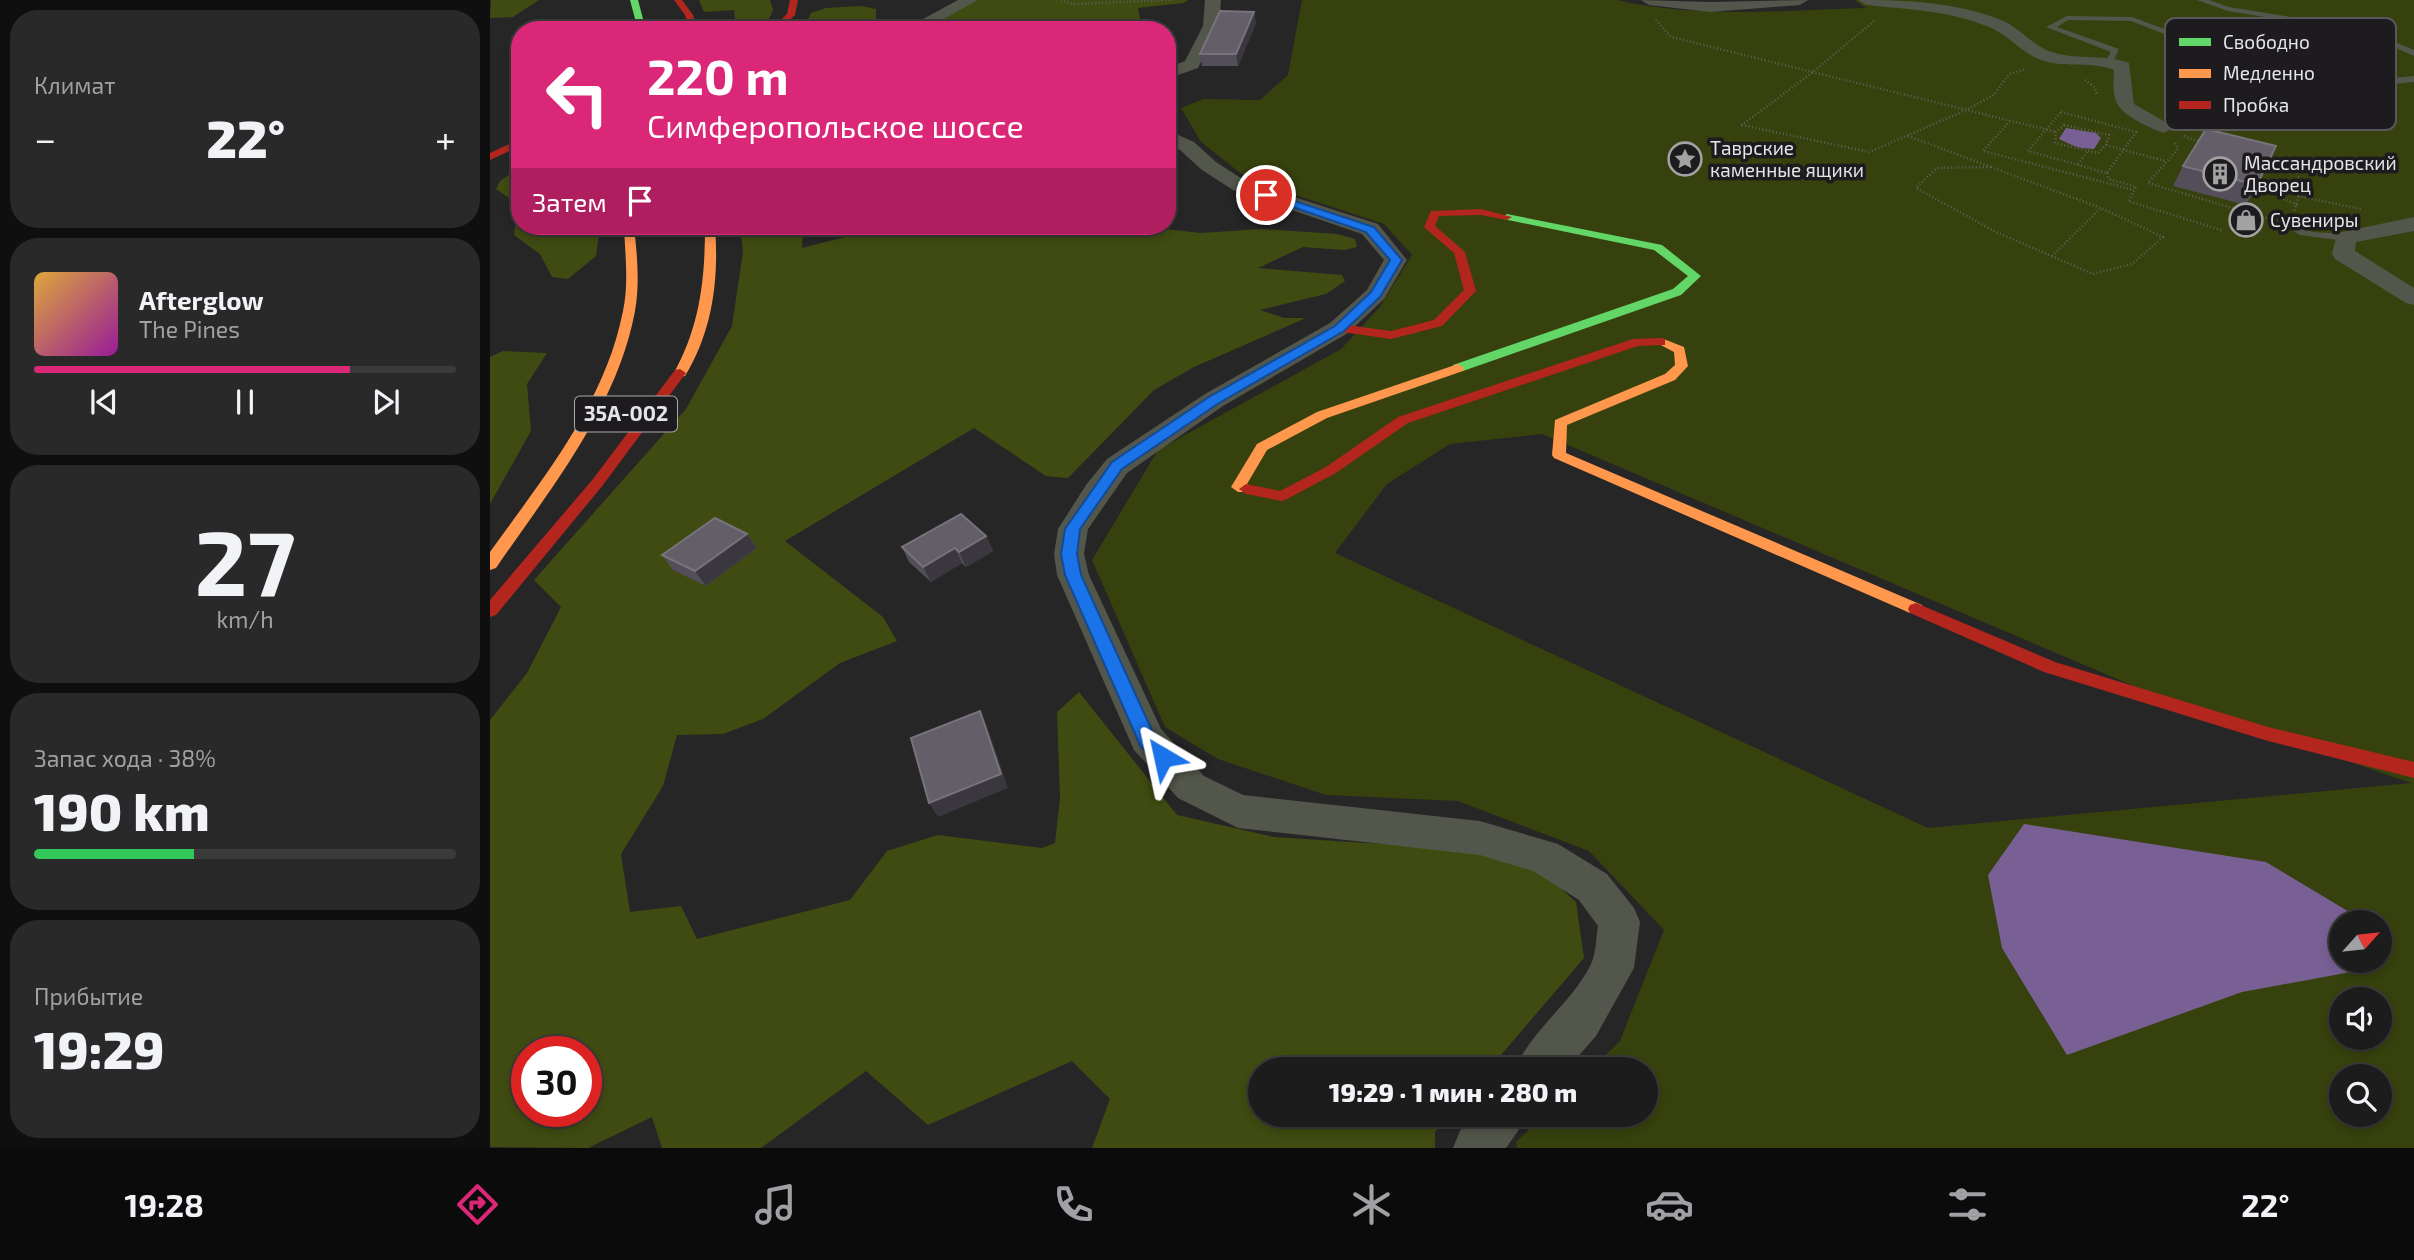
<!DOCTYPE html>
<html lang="ru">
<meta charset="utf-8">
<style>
:root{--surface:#1c1c1d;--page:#29292a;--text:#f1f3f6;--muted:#a0a1a4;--line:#3a3a3b;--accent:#db2777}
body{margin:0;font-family:"Exo 2",sans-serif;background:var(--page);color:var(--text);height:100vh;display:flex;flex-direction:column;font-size:26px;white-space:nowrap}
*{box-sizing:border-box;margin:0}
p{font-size:23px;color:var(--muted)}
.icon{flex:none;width:38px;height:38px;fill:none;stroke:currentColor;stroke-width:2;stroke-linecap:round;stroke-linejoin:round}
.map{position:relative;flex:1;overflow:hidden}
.details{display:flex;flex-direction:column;gap:10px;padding:10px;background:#0f0f10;width:490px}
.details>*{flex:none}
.top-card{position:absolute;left:21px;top:21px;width:665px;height:214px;border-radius:28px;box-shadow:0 4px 10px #0003,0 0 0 2px var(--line);background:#db2777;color:#fff;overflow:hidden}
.needle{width:46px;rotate:63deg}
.tools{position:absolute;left:1839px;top:910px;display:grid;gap:14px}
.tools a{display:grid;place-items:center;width:63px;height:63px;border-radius:50%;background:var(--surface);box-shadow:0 4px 10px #0003,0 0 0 2px var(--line);font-size:35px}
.speed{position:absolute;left:21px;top:1036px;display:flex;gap:14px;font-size:35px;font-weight:700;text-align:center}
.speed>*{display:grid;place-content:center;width:91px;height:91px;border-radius:50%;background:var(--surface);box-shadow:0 4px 10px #0003,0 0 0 2px var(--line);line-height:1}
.speed .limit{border:10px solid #d22;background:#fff;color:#111}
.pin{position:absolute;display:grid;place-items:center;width:60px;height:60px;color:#fff;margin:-30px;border:4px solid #fff;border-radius:50%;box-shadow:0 2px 7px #0007}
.me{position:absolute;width:77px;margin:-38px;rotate:324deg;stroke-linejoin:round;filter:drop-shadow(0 0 5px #0008)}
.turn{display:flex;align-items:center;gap:24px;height:147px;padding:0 21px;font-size:32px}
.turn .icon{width:91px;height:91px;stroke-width:2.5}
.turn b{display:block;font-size:49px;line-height:60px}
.then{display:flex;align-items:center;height:66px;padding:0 21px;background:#0003;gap:14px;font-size:26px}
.big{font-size:52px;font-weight:800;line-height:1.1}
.details .card{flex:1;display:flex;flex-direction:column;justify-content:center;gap:10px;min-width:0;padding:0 24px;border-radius:28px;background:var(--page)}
.details .dial{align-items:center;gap:0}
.dial b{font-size:91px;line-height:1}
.song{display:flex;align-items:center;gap:21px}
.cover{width:84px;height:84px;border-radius:10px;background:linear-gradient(135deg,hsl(40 70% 55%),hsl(300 70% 35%))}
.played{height:7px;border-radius:4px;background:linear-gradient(90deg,var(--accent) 75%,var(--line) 75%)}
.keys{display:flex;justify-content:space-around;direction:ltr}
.heat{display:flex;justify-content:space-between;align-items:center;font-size:38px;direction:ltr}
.charge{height:10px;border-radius:5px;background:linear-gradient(90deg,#34c759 38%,var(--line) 0)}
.trip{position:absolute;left:758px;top:1057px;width:410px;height:70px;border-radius:35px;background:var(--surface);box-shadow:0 4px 10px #0003,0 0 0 2px var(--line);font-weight:800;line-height:70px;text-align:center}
.dock{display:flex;height:112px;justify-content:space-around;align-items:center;background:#0b0b0c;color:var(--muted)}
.dock .icon{width:49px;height:49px}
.dock .current{color:var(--accent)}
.dock b{font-size:32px;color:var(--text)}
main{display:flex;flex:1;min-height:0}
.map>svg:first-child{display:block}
.green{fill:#36410d;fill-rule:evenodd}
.forest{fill:#3f4b11;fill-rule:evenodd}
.water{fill:#796094}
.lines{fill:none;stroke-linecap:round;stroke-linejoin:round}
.path{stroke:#60625a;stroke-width:2.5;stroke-dasharray:1 2.5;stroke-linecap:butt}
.lane{fill:#53564a;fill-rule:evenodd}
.street{fill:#53564a;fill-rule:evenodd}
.fast{fill:#63d668;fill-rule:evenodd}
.slow{fill:#ff974d;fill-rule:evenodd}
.jam{fill:#b3261e;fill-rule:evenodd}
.wall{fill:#534e59}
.shaded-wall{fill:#3a373e}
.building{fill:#635e68;stroke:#77737c;stroke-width:2}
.route{fill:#1a73e8;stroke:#114b97;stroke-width:2}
.labels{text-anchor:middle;stroke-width:7;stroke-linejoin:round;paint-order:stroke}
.far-poi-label{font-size:19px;fill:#e5e4e6;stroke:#1d1b1e;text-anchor:start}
.shield{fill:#1d1b1e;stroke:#a9a8aa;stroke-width:2}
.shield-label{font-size:21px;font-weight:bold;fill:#e5e4e6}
.key{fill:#1d1b1e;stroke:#59575a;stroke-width:2}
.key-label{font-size:19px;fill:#e5e4e6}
</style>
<main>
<section class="details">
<div class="card"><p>Климат</p>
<div class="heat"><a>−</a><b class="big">22°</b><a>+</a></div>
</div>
<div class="card">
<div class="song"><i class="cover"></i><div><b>Afterglow</b><p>The Pines</p></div></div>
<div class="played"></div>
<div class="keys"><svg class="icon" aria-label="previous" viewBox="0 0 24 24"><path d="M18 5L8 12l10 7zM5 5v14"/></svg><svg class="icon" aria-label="pause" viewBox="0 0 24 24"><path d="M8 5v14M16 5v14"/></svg><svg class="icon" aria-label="next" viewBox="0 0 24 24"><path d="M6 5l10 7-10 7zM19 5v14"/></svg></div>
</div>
<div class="card dial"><b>27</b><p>km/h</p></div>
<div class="card"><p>Запас хода · 38%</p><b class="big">190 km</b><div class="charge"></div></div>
<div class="card"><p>Прибытие</p><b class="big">19:29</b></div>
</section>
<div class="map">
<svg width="1924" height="1148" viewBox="0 0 1924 1148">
<rect width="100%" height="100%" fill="#262627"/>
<!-- green -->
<path class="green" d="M812,0H1127C1208,19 1294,10 1376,8L1364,0H1924V1148H1027L1026,1142L1054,1115H1155V1069H1101L1130,1041L1174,930L1099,851L968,801L836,795L728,759L675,727L602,560L668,450L851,349L889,308L922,255L894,224L759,180L711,142L691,108L714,99L770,100L798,75ZM1052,434L1653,690L1921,783L1438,828L845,553L897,484L960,444ZM1852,922H1890V961H1852ZM1852,999H1890V1038H1852ZM1852,1076H1890V1115H1852Z"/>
<!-- forest -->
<g class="forest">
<path d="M1,0H49L23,17L0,18Z"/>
<path d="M209,0H280L283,10L278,21L265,25L246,26L244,10L214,12Z"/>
<path d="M486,0H698L694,3L648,8L652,30H433Z"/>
<path d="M371,6L386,9V24L400,30H307L314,28L321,13L336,8Z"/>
<path d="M30,167V226H110L106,256L78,279L62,277L50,254L24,235L28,204L6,189L10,181Z"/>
<path d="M250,226H313L312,248L398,226H535L545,233L648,226L711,233L771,229L847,234L865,239L867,247L854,250L813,247L768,268L852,275L855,281L836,294L770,310L794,318H816L704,367L664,390L578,478L556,476L484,428L295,541L393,617L407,641L350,663L273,719L233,734L187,735L173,786L131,854L140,912L191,906L207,939L360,900L397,851L448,835L552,848L565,843L570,798L567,712L589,692L687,815L784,837L999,851L1059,878L1086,902L1094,958L999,1069H770V1115H960L945,1132V1148H602L620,1099L582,1061L438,1125L376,1071L271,1148H172L162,1117L98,1148L0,1147V720L37,673L71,607L44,580L196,409L242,326L253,252ZM37,1052H96V1111H37Z"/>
<path d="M13,351L57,353L37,384L41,431L0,504V357Z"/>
</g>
<!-- water -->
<g class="water">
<path d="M1576,128L1606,133L1611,138L1604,149C1585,148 1585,146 1569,139Z"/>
<path d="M1534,824L1776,862L1861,913L1864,922H1852V961H1875L1877,969L1752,992L1577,1055L1512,948L1498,875Z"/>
</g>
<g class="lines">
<!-- path -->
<g class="path">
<path d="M571,0L583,4L683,0"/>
<path d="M1166,20L1181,37L1566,132"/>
<path d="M1384,21L1323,72L1252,125L1379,152L1476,110L1504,95L1519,74L1536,69"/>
<path d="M1595,80L1604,87L1607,94"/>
<path d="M1571,112L1646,132L1617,173L1538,151Z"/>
<path d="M1520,121L1493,151L1644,190"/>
<path d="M1574,125L1619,135L1616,145L1608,153L1565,143L1566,132Z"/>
<path d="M1418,136L1501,167"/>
<path d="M1694,136L1712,143"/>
<path d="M1685,143L1688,149L1658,183L1783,220"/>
<path d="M1616,145L1675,161"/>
<path d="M1774,162L1807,173L1812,185L1804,211"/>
<path d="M1588,164L1597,152"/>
<path d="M1501,167L1611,208L1673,237L1642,264L1603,274L1506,232L1426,188L1447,168Z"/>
<path d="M1617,173L1619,179L1646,187L1638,201L1731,230"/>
<path d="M1766,183L1782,187"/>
<path d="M1808,196L1871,209"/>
<path d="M1807,205L1787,196L1782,187L1793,182L1811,184"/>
<path d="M1562,256L1611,208"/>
</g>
<!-- lane -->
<g class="lane">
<path d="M1707,0H1719L1739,7L1874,29L1924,50V56L1872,33L1738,11Z"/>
<path d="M1577,16L1642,17L1752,58L1809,60L1902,78L1924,76V82L1902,84L1809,66L1751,64L1641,21L1578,20L1567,27L1629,49L1624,60L1620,63L1616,60L1621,52L1556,27Z"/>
<path d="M1795,222C1804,221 1808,226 1816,230C1830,235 1848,230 1861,238L1855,241L1810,235L1795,226Z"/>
</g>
<!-- street -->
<g class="street">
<path d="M468,0H488L434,30H413Z"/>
<path d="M715,0H731L729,26L708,68L677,79V68L695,61L713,26Z"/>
<path d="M1151,0L1220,2L1318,0L1310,5L1220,12L1159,5Z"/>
<path d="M1368,0C1416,0 1466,2 1511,20C1531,28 1544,48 1565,53C1590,60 1614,54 1639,63L1644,104L1684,127L1674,133C1666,131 1660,127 1653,124C1624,109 1622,101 1624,70C1602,61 1577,68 1554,61C1533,55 1519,35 1499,27C1461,11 1417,9 1376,5Z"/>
<path d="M677,130L704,142L726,162L757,182L888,224L917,260L894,299L858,333L733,406L637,473L598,529L594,554L599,575L671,729L714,776L753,795L990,821L1068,844L1117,874L1144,908L1150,922L1144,968L1106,1036L1077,1069H1025C1042,1029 1082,1003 1101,964C1106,954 1106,938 1108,926L1089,900L1043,871L990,855L748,828L688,798L644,750L567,575L564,554L568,529L596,485L617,459L715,394L840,323L877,290L894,260L872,234L743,190L712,170L690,150L677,144Z"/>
<path d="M1924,217V231L1866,242L1865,251L1924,288V305L1916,303L1845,259L1842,254L1847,233Z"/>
<path d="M983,1115H1035L1028,1131L1016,1148H963L970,1131Z"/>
</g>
<!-- fast -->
<g class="fast">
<path d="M140,0H148L156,30H148Z"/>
<path d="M1017,214L1172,245L1211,276L1191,295L973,371H963V365L1183,289L1198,276L1164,250L1013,219L1012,217Z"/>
</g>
<!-- slow -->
<g class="slow">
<path d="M134,226H144C147,254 150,283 145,311C127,408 60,489 6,568L0,570V552C53,478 115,403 133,311C139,283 135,254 134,226Z"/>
<path d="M215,226H225C229,279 223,330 195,376L190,377L184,373C210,325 215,280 215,226Z"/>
<path d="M1171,338L1194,347L1198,366L1185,380L1077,425L1076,453L1432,605L1434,609L1432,613H1420L1064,458L1062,455L1065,420L1175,374L1185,365L1184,352L1165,342Z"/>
<path d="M968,364L974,368L973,371L837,418L777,450L757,484L763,489L761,492H748L741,487L767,444L827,412Z"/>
</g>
<!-- jam -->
<g class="jam">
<path d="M184,0H192L203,15L208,30H200L195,15Z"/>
<path d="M300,0H308L305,15L289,30H280L297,14Z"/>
<path d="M30,139V146L0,160V153Z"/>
<path d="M991,209L1022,217L1017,220L991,215L949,216L945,226L975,252L986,291L952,326L901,339L845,331L843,328L849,324L901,331L944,320L974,290L964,253L934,227L941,211Z"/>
<path d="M1171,338L1175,339V345L1148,346L918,423L846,473L797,499L792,501L756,494L749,489L756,484L790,491L836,467L908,417L1143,339Z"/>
<path d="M190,369L196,373L113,485L6,615L0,617V600L103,479L185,370Z"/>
<path d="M1426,603L1565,662L1778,727L1924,762V778L1778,741L1554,672L1420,613L1418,609L1420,605Z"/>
</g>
</g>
<!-- wall -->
<g class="wall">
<path d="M764,12L766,23L748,66H712L710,54Z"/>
<path d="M1693,166L1767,185L1756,205L1683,186Z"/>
<path d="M257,534L267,548L216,586L183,570L172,555Z"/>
<path d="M496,536L503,551L476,567L472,563L441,582L419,562L412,547Z"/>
</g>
<!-- shaded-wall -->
<g class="shaded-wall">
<path d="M764,12L766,23L748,66L746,54Z"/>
<path d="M679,159L682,172L677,178V161Z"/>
<path d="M257,534L267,548L216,586L205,571Z"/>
<path d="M496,536L503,551L476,567L469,552Z"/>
<path d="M465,548L472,563L441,582L433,567Z"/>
<path d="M490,711L497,726L518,788L448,817L439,803Z"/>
</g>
<!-- building -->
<g class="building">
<path d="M730,11L764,12L746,54H710Z"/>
<path d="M1716,129L1786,146L1767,185L1693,166Z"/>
<path d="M471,514L496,536L469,552L465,548L433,567L412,547Z"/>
<path d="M225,518L257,534L205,571L172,555Z"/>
<path d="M490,711L511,774L439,803L421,738Z"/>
</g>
<!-- route -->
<path class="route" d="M773,193H780L884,227L912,260L890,297L854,331L729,403L632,469L590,529L587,554L591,575L664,735L682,757L679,763C666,767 659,754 650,745L575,575L571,554L575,529L622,462L719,397L845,326L881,292L900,260L876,232L773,197Z"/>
<!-- icons -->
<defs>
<symbol id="sight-ring" viewBox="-11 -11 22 22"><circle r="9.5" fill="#1d1b1e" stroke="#a2a2a3" stroke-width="1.5"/><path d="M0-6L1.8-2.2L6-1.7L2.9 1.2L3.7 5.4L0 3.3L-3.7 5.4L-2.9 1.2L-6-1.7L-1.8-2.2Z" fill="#a2a2a3"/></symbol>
<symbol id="building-ring" viewBox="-11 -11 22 22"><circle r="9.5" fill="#1d1b1e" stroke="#a2a2a3" stroke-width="1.5"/><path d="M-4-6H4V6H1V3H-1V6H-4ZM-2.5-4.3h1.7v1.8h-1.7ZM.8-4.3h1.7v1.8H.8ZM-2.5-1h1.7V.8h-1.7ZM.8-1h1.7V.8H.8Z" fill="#a2a2a3"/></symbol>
<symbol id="shop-ring" viewBox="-11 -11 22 22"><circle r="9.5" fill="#1d1b1e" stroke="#a2a2a3" stroke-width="1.5"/><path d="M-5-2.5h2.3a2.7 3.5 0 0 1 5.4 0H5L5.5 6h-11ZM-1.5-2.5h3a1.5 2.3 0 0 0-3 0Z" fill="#a2a2a3"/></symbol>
</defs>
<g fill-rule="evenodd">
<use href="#sight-ring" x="1176" y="140" width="38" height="38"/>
<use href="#building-ring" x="1711" y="155" width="38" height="38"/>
<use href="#shop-ring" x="1737" y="201" width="38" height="38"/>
</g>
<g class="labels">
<!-- far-poi labels -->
<g class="far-poi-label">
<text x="1220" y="155">Таврские<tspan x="1220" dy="22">каменные ящики</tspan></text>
<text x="1754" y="170">Массандровский<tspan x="1754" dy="22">Дворец</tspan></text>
<text x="1780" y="227">Сувениры</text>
</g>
<!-- shield labels -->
<rect class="shield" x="85" y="396.5" width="102" height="35" rx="5"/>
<g class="shield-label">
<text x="136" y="421">35А-002</text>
</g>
</g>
<!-- legend -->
<rect x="1675" y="18" width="231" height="112" rx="10" class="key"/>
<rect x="1689" y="38" width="32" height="8" fill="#63d668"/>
<rect x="1689" y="69" width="32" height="9" fill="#ff974d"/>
<rect x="1689" y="101" width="32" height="8" fill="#b3261e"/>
<g class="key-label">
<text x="1733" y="49">Свободно</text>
<text x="1733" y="80">Медленно</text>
<text x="1733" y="112">Пробка</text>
</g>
</svg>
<div class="tools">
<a><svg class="needle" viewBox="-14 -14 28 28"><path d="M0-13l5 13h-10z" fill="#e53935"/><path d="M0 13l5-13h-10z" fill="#a0a1a4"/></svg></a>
<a><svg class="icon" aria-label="sound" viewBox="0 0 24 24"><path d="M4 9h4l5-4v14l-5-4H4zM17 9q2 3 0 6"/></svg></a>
<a><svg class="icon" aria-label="search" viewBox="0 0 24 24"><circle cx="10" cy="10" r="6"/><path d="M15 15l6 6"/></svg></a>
</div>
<div class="speed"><div class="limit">30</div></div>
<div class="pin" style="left:776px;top:195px;background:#d93025"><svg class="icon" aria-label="arrive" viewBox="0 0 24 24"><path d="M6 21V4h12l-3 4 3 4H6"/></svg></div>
<svg class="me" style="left:673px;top:757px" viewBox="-20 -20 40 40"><path d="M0-17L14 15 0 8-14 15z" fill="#1a73e8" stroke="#fff" stroke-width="4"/></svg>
<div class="trip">19:29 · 1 мин · 280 m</div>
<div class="top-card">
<div class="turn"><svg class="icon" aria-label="left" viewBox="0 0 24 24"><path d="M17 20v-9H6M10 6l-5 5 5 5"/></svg><div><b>220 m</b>Симферопольское шоссе</div></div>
<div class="then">Затем<svg class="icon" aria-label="arrive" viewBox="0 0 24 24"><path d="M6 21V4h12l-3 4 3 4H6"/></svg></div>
</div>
</div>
</main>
<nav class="dock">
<b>19:28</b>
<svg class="icon current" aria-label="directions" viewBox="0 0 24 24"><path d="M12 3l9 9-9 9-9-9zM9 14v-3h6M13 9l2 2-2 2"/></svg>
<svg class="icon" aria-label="music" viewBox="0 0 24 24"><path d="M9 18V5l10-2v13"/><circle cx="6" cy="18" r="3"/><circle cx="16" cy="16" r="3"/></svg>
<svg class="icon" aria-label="phone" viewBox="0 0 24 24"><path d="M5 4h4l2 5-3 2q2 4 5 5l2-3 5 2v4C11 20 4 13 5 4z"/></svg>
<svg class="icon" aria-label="climate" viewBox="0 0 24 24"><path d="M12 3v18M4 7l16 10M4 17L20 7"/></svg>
<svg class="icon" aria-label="car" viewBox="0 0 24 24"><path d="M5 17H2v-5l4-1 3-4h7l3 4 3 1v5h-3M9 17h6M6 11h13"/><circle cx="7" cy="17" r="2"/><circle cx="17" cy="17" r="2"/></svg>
<svg class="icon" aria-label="filters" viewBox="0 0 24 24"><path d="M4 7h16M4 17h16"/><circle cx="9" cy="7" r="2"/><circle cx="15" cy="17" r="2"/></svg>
<b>22°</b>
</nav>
